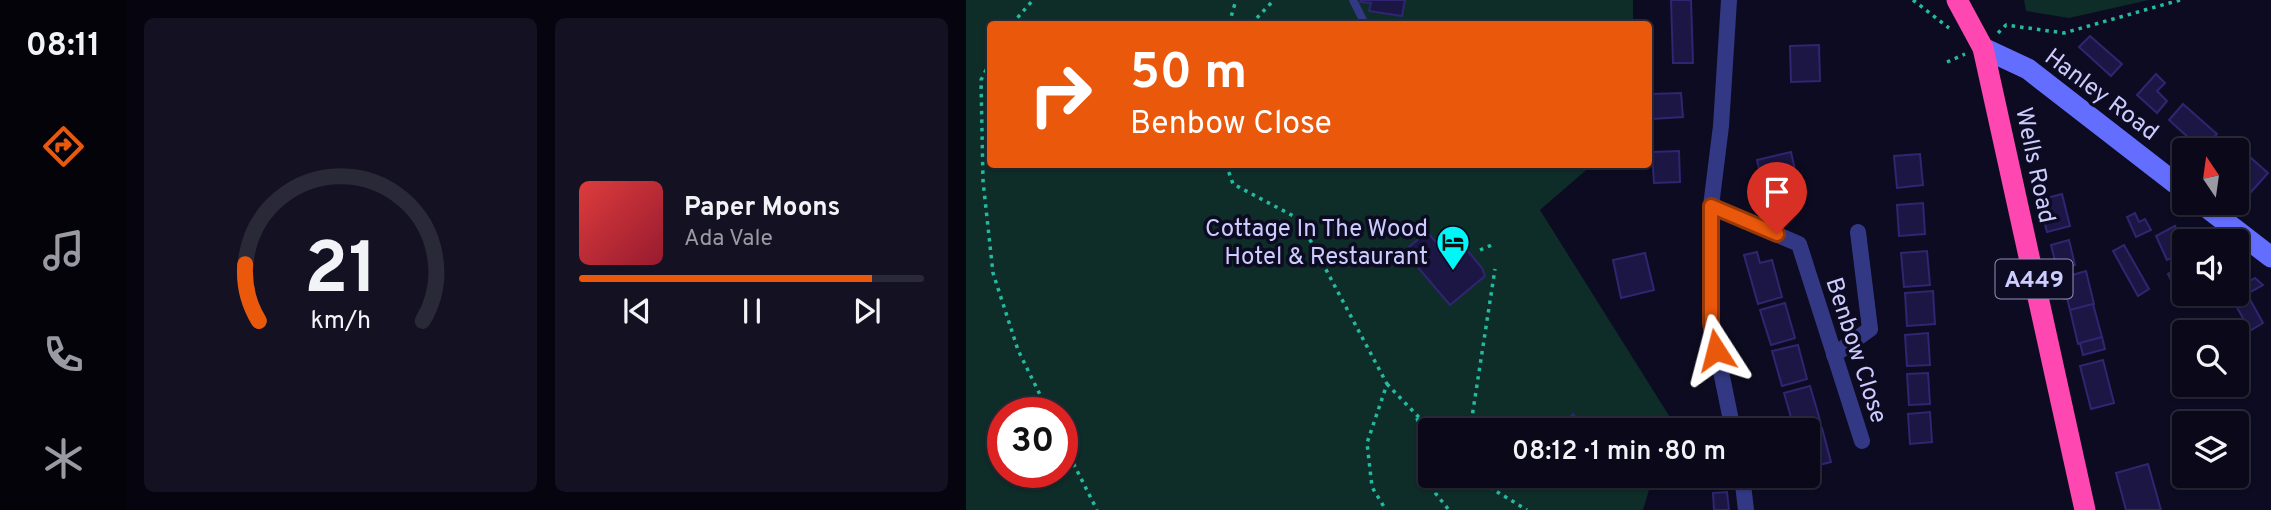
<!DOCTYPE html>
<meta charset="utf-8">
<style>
:root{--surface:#0a0819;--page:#131122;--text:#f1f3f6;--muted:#999aa2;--line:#2a2938;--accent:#ea580c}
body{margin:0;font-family:Overpass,sans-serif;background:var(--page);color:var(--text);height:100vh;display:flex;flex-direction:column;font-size:26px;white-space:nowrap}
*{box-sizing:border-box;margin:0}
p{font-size:23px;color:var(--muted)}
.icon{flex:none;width:38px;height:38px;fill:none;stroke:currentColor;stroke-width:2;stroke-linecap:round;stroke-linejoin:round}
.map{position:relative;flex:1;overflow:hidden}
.side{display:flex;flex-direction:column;gap:18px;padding:18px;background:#06040e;width:840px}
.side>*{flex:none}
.hud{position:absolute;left:21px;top:21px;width:665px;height:147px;border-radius:7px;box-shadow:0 2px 5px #0004,0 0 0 2px var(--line);background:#ea580c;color:#fff;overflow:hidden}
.needle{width:46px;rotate:347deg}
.buttons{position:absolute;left:1206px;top:138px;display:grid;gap:14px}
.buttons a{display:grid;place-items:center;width:77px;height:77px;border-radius:7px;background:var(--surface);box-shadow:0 2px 5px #0004,0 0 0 2px var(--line);font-size:35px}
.speed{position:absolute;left:21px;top:397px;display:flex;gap:14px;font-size:35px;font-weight:700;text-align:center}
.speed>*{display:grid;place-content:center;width:91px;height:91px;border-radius:50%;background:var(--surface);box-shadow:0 2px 5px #0004,0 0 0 2px var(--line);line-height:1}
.speed .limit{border:10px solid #d22;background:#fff;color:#111}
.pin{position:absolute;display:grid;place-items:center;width:60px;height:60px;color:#fff;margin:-72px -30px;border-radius:50% 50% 50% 0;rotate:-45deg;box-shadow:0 0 7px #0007}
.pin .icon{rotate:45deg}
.me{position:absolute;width:77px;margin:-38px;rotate:351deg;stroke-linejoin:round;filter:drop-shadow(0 0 5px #0008)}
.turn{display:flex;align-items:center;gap:24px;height:147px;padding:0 28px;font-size:32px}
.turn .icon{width:91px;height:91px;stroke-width:2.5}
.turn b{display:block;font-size:49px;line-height:60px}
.side .tile{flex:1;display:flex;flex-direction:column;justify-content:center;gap:10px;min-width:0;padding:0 24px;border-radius:10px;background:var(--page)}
.side .dial{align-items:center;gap:0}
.dial svg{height:182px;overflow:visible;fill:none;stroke:var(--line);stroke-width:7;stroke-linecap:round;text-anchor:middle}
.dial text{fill:var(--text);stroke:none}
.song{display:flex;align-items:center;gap:21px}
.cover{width:84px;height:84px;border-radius:10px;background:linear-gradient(135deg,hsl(0 70% 55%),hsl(350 70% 35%))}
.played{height:7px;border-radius:4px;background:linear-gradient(90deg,var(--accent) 85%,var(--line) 85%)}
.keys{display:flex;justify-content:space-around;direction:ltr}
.side .tiles{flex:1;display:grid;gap:18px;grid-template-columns:repeat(2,1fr)}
.trip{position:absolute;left:452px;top:418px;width:402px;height:70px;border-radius:7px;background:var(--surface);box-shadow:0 2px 5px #0004,0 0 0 2px var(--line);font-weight:600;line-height:70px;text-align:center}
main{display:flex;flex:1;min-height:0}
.dock{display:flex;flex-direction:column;width:126px;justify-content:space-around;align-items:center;background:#04030a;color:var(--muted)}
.dock .icon{width:49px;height:49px}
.dock .selected{color:var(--accent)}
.dock b{font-size:32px;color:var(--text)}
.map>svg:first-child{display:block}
.green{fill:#0e2c28;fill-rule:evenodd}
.building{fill:#1b1644;stroke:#2e2671;stroke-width:2}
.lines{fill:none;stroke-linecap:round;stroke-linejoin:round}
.path{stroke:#24baa2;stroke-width:3.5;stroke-dasharray:3.5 5;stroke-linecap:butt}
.lane{stroke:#333884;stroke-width:8}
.street{stroke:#333884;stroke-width:16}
.secondary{stroke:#636eff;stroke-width:21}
.highway{stroke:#ff47b2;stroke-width:21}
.route-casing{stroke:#983908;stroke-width:18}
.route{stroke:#ea580c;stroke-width:12}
.labels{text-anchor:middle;stroke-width:7;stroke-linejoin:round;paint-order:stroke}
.shield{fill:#0d0b21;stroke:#9392bc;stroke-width:2}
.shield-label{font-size:23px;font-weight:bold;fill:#ccf}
.street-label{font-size:24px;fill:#ccf;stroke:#0d0b21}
.poi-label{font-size:24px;fill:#ccf;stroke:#0d0b21;text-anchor:end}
</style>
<main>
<nav class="dock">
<b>08:11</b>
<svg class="icon selected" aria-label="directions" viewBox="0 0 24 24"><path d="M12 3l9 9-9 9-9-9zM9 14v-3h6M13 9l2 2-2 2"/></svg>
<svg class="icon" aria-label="music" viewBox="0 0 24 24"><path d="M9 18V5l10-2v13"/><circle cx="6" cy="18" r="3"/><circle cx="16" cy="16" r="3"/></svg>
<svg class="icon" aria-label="phone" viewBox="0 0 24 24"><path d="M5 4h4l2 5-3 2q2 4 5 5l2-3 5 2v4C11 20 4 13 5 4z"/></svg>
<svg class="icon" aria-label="climate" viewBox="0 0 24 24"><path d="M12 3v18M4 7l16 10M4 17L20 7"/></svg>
</nav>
<section class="side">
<div class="tiles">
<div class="tile dial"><svg viewBox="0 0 100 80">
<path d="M14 69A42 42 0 1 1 86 69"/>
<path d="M14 69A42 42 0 0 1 8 44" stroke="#ea580c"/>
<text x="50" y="56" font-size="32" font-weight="700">21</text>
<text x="50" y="72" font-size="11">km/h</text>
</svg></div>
<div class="tile">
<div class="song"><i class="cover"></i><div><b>Paper Moons</b><p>Ada Vale</p></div></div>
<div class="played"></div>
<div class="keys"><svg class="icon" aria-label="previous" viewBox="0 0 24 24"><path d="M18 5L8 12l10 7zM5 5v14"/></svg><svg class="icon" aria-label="pause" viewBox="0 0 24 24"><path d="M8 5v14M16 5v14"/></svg><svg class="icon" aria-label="next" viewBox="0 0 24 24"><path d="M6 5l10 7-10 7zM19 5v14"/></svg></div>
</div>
</div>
</section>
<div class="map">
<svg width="1305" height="510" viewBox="0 0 1305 510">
<rect width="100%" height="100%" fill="#0d0b21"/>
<!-- green -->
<g class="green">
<path d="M0,0H667V24H24V164L626,165L574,210L712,430H464V476H695L685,483L677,510H0ZM37,413H96V472H37Z"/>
<path d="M1058,0H1183L1103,18L1060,11Z"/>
</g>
<!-- building -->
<g class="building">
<path d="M395,0H439L436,16L403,11L405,3L394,2Z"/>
<path d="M705,0H725L727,63H707Z"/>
<path d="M1124,36L1156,64L1145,76L1113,47Z"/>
<path d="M853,45L854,81L825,82L824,46Z"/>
<path d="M1190,74L1199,83L1191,91L1201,101L1191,113L1171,95Z"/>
<path d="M715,93L717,117L686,119L685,94Z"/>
<path d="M1217,104L1251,134L1236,150L1203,120Z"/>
<path d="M1275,149L1302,173L1285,192L1270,179V155Z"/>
<path d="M713,151L714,182L688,183L686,152Z"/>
<path d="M825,152L831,179L797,187L791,160Z"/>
<path d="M954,154L957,185L931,188L928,156Z"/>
<path d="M1096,194L1104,226L1081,232L1073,200Z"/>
<path d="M957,203L959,234L933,236L931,205Z"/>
<path d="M1169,213L1173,222L1179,219L1185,230L1170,237L1161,217Z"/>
<path d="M1209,226L1218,246V253L1201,260L1190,236Z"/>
<path d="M461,232L477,250L491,238L516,268L519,276L484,305L438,251Z"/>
<path d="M1103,240L1109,265L1091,269L1085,245Z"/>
<path d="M1158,245L1183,289L1172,296L1147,251Z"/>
<path d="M961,251L964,285L938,287L935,253Z"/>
<path d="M791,252L794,263L806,260L816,297L792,304L778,255Z"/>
<path d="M679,253L688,290L655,298L647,260Z"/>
<path d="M1218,266V294H1237L1216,304L1202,274Z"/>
<path d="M1120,271L1128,304L1104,310L1101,298L1098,299L1096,278Z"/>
<path d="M1289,278L1297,285L1281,294L1297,323L1272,338L1264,325L1277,318L1263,294H1270V289Z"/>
<path d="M967,291L969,324L941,326L939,293Z"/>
<path d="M819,303L829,338L805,345L794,310Z"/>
<path d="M1127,304L1136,337L1112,344L1104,310Z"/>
<path d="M962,333L964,365L941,366L939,335Z"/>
<path d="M1136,337L1139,349L1117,355L1114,343Z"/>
<path d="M832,345L841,379L816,386L806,351Z"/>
<path d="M1137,360L1148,403L1125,409L1114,366Z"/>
<path d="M962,373L964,404L943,405L941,374Z"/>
<path d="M844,386L854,420L828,428L818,393Z"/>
<path d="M964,412L966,442L944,444L942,414Z"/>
<path d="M607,414L622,430H589L599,422Z"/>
<path d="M856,428L865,462L842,468V432Z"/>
<path d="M1182,464L1195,510H1160L1150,473Z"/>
<path d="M761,492L763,510H748L747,493Z"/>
</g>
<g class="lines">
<!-- path -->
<g class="path">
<path d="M947,0L983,28"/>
<path d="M46,24L67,0"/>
<path d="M263,24L270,0"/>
<path d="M285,24L308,0"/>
<path d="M1032,33L1040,25L1098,33L1214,0"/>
<path d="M24,62L15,80L17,181L27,273L52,350L83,413"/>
<path d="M981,62L999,54"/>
<path d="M260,164L267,184L333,219L421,384L401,443L406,487L420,510"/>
<path d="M475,248L496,230"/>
<path d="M514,250L528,244"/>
<path d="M421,384L465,430"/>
<path d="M451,418L464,468"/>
<path d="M504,430L529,269"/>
<path d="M96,441L131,510"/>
<path d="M466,476L470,494L483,510"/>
<path d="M511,476L520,485L561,510"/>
</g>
<!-- lane -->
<path class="lane" d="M387,0L399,24"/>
<!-- street -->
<g class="street">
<path d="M763,0L755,126L745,206V323L767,430"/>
<path d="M745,206L833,244L896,441"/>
<path d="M868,355L904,329L892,232"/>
<path d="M776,476L780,510"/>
</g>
<!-- secondary -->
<g class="secondary">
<path d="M1017,48L1062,69L1218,190"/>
<path d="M1235,203L1305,257"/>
</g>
<!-- highway -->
<path class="highway" d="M991,0L1017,48L1119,510"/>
</g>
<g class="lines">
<defs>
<path id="route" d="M750,350L745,323V206L811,234"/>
</defs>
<!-- route casing -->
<use href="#route" class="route-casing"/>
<!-- route -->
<use href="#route" class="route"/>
</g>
<!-- icons -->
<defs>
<symbol id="hotel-pin" viewBox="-11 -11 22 30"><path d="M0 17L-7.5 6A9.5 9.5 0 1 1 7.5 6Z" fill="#00f7f7" stroke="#0d0b21"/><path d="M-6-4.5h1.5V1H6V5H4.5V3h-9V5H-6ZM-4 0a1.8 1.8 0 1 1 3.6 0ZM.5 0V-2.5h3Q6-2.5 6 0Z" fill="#111"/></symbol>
</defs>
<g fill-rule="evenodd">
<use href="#hotel-pin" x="468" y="223" width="38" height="52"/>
</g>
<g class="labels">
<!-- shield labels -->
<rect class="shield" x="1029.5" y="259.5" width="77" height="39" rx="5"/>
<g class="shield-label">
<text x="1068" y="287">A449</text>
</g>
<!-- street labels -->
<g class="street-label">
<text transform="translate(1136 94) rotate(37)" y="8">Hanley Road</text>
<text transform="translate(1070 165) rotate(78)" y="8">Wells Road</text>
<text transform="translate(891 350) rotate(72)" y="8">Benbow Close</text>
</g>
<!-- poi labels -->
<g class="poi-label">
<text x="462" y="236">Cottage In The Wood<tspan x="462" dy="28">Hotel &amp; Restaurant</tspan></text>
</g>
</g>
</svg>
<div class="buttons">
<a><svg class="needle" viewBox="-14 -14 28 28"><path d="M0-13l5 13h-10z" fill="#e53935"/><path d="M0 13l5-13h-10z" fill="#999aa2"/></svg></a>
<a><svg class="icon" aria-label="sound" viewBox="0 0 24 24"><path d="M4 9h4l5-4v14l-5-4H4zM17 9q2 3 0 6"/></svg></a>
<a><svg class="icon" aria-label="search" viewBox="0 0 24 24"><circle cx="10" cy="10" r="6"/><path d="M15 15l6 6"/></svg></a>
<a><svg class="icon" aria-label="layers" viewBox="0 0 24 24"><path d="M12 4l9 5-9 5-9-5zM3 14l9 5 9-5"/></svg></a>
</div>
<div class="speed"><div class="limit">30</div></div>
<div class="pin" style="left:811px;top:234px;background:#d93025"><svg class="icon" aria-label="arrive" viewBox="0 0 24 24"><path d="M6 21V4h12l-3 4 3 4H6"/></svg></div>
<svg class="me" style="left:750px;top:350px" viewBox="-20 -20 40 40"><path d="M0-17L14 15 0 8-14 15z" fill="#ea580c" stroke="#fff" stroke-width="4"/></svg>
<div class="trip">08:12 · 1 min · 80 m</div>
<div class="hud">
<div class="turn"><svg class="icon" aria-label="right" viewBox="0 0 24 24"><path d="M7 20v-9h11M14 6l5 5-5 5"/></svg><div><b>50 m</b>Benbow Close</div></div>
</div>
</div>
</main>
